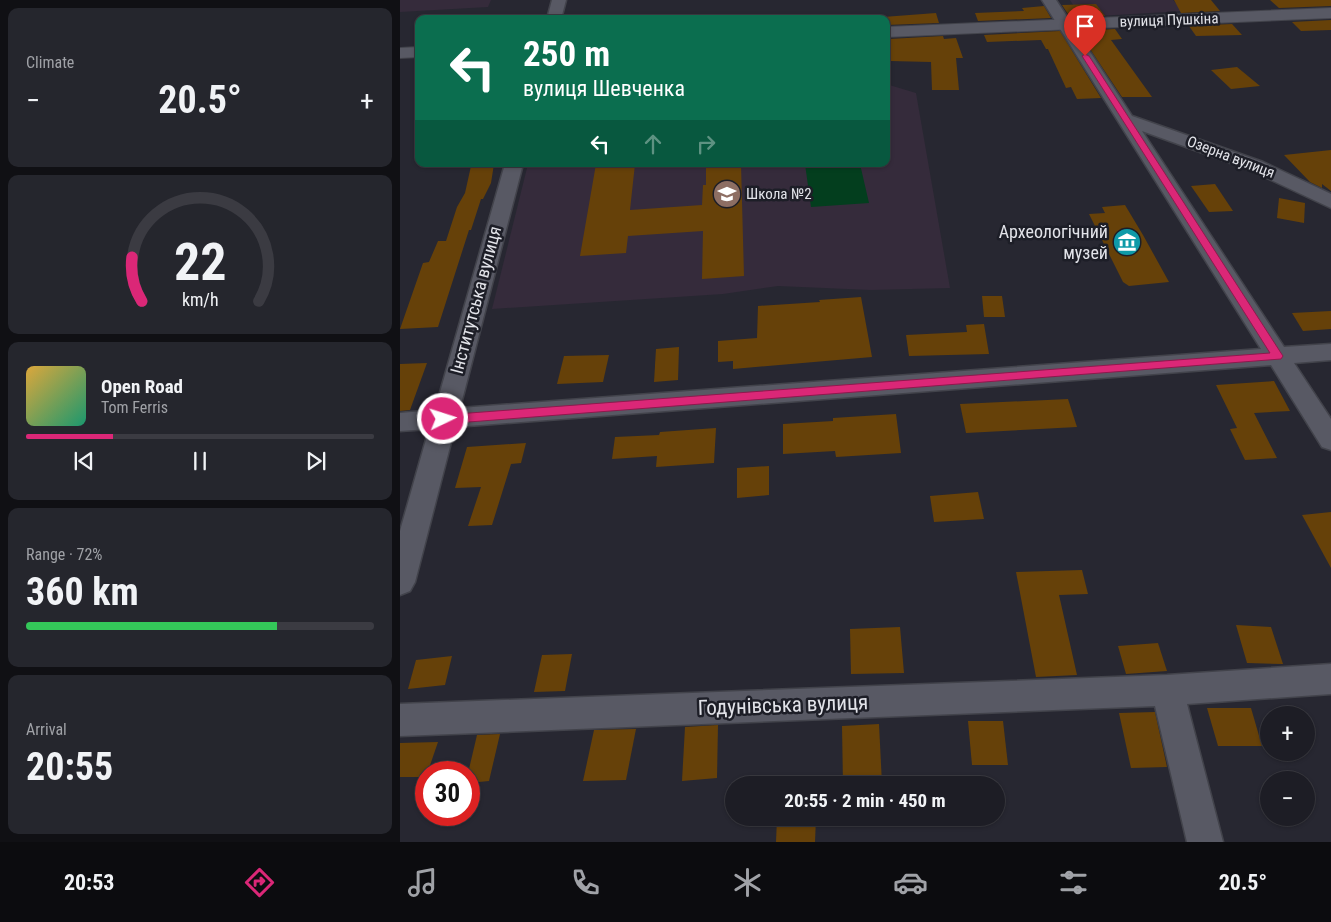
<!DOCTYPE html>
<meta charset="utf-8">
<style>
:root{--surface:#1d1d25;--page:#25262d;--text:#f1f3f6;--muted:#a0a2a7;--line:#3b3b42;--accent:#db2777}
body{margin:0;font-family:"Roboto Condensed",sans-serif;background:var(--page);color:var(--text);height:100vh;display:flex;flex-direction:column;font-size:19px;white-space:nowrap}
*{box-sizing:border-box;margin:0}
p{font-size:16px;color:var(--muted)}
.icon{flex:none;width:28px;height:28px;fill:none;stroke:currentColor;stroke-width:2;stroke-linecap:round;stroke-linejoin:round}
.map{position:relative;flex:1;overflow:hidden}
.drawer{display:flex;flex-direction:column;gap:8px;padding:8px;background:#101014;width:400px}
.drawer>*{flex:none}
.hud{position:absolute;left:15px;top:15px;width:475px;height:152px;border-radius:10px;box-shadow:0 1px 4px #0004,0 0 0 1px var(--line);background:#0b6e4f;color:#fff;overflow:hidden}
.tools{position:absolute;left:860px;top:706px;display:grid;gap:10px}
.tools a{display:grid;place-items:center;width:55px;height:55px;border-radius:50%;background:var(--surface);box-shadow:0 1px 4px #0004,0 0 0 1px var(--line);font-size:25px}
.speed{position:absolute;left:15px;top:761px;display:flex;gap:10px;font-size:25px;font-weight:700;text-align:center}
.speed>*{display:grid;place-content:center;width:65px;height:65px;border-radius:50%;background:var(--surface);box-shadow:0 1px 4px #0004,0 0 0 1px var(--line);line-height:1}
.speed .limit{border:8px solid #d22;background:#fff;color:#111}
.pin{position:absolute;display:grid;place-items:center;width:42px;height:42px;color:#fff;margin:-51px -21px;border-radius:50% 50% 50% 0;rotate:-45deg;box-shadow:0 0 5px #0007}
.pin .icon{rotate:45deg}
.me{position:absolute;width:55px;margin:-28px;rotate:86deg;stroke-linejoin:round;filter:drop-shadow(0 0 4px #0008)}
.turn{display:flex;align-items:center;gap:18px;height:105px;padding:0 25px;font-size:22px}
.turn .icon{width:65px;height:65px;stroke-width:2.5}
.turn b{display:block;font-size:35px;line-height:42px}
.lanes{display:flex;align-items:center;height:48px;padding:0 25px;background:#0003;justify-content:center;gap:25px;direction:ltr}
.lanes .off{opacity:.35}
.big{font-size:38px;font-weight:700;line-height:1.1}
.drawer .widget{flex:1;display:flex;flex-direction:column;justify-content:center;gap:8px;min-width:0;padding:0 18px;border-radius:10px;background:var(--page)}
.drawer .dial{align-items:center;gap:0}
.dial svg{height:130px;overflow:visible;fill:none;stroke:var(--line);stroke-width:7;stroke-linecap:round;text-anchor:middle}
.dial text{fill:var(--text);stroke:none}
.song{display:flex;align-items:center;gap:15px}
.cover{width:60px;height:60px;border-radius:8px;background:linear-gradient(135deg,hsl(40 70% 55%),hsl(160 70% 35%))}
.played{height:5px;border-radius:2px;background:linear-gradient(90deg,var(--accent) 25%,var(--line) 25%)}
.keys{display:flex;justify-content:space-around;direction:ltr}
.heat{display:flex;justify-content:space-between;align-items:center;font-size:28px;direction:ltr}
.charge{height:8px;border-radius:4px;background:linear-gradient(90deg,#34c759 72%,var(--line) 0)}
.trip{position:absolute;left:325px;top:776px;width:280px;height:50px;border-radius:25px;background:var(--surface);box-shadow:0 1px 4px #0004,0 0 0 1px var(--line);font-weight:700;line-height:50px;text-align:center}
.dock{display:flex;height:80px;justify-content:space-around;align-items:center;background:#0c0c0f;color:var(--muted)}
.dock .icon{width:35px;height:35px}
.dock .active{color:var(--accent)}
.dock b{font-size:22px;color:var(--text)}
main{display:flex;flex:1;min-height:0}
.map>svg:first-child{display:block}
.education{fill:#352b3b}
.green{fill:#033e1e}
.building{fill:#664109}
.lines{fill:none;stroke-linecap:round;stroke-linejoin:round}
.minor-casing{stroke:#42434b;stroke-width:3}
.tertiary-casing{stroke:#42434b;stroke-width:2}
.minor{fill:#585964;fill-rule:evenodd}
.tertiary{fill:#585964;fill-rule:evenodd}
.route{fill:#db2777;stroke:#8e194d}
.labels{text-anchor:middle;stroke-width:5;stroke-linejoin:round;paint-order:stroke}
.far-street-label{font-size:15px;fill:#e2e3e9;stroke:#1d1e27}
.far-poi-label{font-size:15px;fill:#e2e3e9;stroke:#1d1e27;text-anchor:start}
.poi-label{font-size:18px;fill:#e2e3e9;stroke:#1d1e27;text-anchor:end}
.street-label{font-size:18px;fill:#e2e3e9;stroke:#1d1e27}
.near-street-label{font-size:21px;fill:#e2e3e9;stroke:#1d1e27}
</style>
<main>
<section class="drawer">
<div class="widget"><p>Climate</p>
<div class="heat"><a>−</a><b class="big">20.5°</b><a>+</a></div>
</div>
<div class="widget dial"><svg viewBox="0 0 100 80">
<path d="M14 69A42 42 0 1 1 86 69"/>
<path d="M14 69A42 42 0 0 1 8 42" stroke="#db2777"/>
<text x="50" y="56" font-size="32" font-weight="700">22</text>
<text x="50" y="72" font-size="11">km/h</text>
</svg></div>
<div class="widget">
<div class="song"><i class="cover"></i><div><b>Open Road</b><p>Tom Ferris</p></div></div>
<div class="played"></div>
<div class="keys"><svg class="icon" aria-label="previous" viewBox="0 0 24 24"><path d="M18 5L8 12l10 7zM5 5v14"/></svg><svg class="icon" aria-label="pause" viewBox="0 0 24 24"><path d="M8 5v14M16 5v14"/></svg><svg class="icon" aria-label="next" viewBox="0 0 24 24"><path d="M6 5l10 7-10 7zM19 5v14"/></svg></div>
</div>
<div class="widget"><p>Range · 72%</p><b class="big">360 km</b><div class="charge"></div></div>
<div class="widget"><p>Arrival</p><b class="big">20:55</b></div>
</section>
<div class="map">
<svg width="931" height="842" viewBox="0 0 931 842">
<rect width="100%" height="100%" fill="#272731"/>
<!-- education -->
<g class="education">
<path d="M0,0H91L88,7L0,12Z"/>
<path d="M670,0H773L783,11L681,17Z"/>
<path d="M486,84L516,93L550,288L471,290L378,286L323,294L92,309L128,164H486Z"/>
</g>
<!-- green -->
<path class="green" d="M405,164H460L469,203L411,207Z"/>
<!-- building -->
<g class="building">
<path d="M774,0H811L820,11L781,13Z"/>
<path d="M870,0H931V6L879,8Z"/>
<path d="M696,4L705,16L670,17L662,5Z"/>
<path d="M644,6L651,18L578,21L575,13L624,11L622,8Z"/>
<path d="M536,13L539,23L486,25V19L483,17Z"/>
<path d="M931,20V30L901,31L892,22Z"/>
<path d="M832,24L842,35L796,36L789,26Z"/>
<path d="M715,29L722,39L711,40L752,97H722L678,31Z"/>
<path d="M660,31L701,98L677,99L671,87L666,88L648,49H646L641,40L587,42L584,35Z"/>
<path d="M543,36L544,39L556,38L563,58H556L559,90H532L531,62L490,61L489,39Z"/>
<path d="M837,67L860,86L831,89L811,70Z"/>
<path d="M931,150V191L922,184V188L910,182L884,155Z"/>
<path d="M80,164H94L91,183L83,199H81L71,230H69L38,327L0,329L23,263L29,262L38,241H46L57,207L65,193L71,166Z"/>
<path d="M196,164H235L230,210L302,205L303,185H306V164H341L344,276L302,279L303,231L228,236L226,253L180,256Z"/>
<path d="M815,184L833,211L809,212L791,186Z"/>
<path d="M879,198L905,203L904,223L877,218Z"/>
<path d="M725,205L743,235L769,282L729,286L723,282L689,214L705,213L702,207Z"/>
<path d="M582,296H602L605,317H584Z"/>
<path d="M461,297L472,357L333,369V361L318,362V341L357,338L358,306L420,302L419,300Z"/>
<path d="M931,311V329L903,331L892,313Z"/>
<path d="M584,324L589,354L509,356L506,335L567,332L566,325Z"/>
<path d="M279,347L278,380L254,382L256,349Z"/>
<path d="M209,355L203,382L157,384L164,356Z"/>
<path d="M27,363L10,410L0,411V364Z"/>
<path d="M874,381L890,411L854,413L877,458L845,460L830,429L837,428L816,385Z"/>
<path d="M668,399L677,427L566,433L560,404Z"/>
<path d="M496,414L501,453L436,457L435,451L383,454V424L433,421V418Z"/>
<path d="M316,428L314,463L256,467L257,456L212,459L215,437L259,435L260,432Z"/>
<path d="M126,443L121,463L111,464L92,525L68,526L81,487L55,488L67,447Z"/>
<path d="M369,466V495L337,498V468Z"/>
<path d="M578,492L584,519L534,522L530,496Z"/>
<path d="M931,512V568L902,515Z"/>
<path d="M682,570L688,594L659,595L677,675L636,677L616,572Z"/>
<path d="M836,625L871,627L883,664L847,663Z"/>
<path d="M500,627L504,673L451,674L450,629Z"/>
<path d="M758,643L767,671L726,674L718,646Z"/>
<path d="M172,654L165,691L134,692L142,655Z"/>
<path d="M52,656L45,685L8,689L16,660Z"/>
<path d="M807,708H851L862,746H818Z"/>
<path d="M755,712L767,767L731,768L719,713Z"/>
<path d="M568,721H603L608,765H572Z"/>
<path d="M479,724L482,784L443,785L442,726Z"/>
<path d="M318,725L317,778L282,781L285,727Z"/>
<path d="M236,729L226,780L183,781L194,730Z"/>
<path d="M100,734L89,781L69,783V769L77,735Z"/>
<path d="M38,742L26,777H0V743Z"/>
<path d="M416,776V785H378L379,777Z"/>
<path d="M377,818H416L415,842H376Z"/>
</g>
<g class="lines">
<defs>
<g id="minor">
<path d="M152,0H166L161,19H147Z"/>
<path d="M642,0H656L732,116L863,162L931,194V208L850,170L742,131L884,347L931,344V360L894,363L931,419V450L922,447L871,365L55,427L15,582L10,591L0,595V531L29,429L0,431V413L35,410L105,164H123L60,408L861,349Z"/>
<path d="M931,664V694L787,704L823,842H787L755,706L0,736V704L767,675Z"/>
</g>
<g id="tertiary">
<path d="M931,8V18L486,37V27Z"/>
<path d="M19,47V57L0,58V48Z"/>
</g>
</defs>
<!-- minor casing -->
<use href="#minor" class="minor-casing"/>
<!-- tertiary casing -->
<use href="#tertiary" class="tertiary-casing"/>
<!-- minor -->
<use href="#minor" class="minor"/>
<!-- tertiary -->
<use href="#tertiary" class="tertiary"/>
</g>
<!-- route -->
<path class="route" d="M685,54L689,56L881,353L883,356L881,359L43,424L39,422L38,419L39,416L43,415L870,353L682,56Z"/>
<!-- icons -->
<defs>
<symbol id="school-disc" viewBox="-11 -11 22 22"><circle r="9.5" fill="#8d6e63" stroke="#1d1e27"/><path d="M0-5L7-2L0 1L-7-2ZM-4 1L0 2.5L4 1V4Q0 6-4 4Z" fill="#fff"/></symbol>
<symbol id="museum-disc" viewBox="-11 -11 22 22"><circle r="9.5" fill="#0f9aa8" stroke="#1d1e27"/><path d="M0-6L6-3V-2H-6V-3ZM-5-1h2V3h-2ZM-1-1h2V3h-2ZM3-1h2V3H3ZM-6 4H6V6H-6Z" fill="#fff"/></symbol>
</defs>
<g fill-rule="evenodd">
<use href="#school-disc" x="311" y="178" width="32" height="32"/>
<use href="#museum-disc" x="711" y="226" width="32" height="32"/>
</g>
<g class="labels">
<!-- far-street labels -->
<g class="far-street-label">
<text transform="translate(769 20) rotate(-2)" y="5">вулиця Пушкіна</text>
<text transform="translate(831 157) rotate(21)" y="5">Озерна вулиця</text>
</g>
<!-- far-poi labels -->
<g class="far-poi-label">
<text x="346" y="199">Школа №2</text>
</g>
<!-- poi labels -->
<g class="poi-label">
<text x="708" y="238">Археологічний<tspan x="708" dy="21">музей</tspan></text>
</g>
<!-- street labels -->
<g class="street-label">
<text transform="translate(76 300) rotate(-75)" y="6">Інститутська вулиця</text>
</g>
<!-- near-street labels -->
<g class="near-street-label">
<text transform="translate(383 705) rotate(-2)" y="7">Годунівська вулиця</text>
</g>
</g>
</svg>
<div class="tools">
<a>+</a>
<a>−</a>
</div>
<div class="speed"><div class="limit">30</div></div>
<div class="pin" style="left:685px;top:56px;background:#d93025"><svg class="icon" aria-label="arrive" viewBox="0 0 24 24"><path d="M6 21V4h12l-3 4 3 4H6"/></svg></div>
<svg class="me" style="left:43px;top:419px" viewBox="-20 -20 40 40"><circle r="17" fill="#db2777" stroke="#fff" stroke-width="3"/><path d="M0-11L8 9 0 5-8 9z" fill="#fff"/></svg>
<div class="trip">20:55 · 2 min · 450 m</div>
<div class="hud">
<div class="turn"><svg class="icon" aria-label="left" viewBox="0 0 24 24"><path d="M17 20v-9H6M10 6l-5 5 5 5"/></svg><div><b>250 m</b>вулиця Шевченка</div></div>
<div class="lanes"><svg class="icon" aria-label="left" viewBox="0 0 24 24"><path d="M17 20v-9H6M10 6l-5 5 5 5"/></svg><svg class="icon off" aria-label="ahead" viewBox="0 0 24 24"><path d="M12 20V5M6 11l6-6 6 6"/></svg><svg class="icon off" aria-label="right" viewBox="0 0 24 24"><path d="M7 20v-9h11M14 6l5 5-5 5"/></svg></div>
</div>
</div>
</main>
<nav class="dock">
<b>20:53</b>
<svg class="icon active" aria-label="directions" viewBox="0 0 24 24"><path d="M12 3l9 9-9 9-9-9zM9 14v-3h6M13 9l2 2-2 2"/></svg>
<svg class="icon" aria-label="music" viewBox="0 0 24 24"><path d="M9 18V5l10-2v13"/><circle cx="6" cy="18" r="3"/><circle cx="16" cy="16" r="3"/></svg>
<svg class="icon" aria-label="phone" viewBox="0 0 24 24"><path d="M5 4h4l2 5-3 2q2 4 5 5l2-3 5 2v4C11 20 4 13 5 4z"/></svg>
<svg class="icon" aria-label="climate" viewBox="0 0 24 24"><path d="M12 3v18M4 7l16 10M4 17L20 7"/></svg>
<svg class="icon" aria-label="car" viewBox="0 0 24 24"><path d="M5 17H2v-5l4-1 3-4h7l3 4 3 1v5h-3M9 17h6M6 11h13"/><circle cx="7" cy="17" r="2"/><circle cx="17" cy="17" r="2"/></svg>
<svg class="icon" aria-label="filters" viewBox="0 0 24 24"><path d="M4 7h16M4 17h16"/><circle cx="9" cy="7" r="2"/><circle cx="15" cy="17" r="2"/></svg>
<b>20.5°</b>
</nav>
